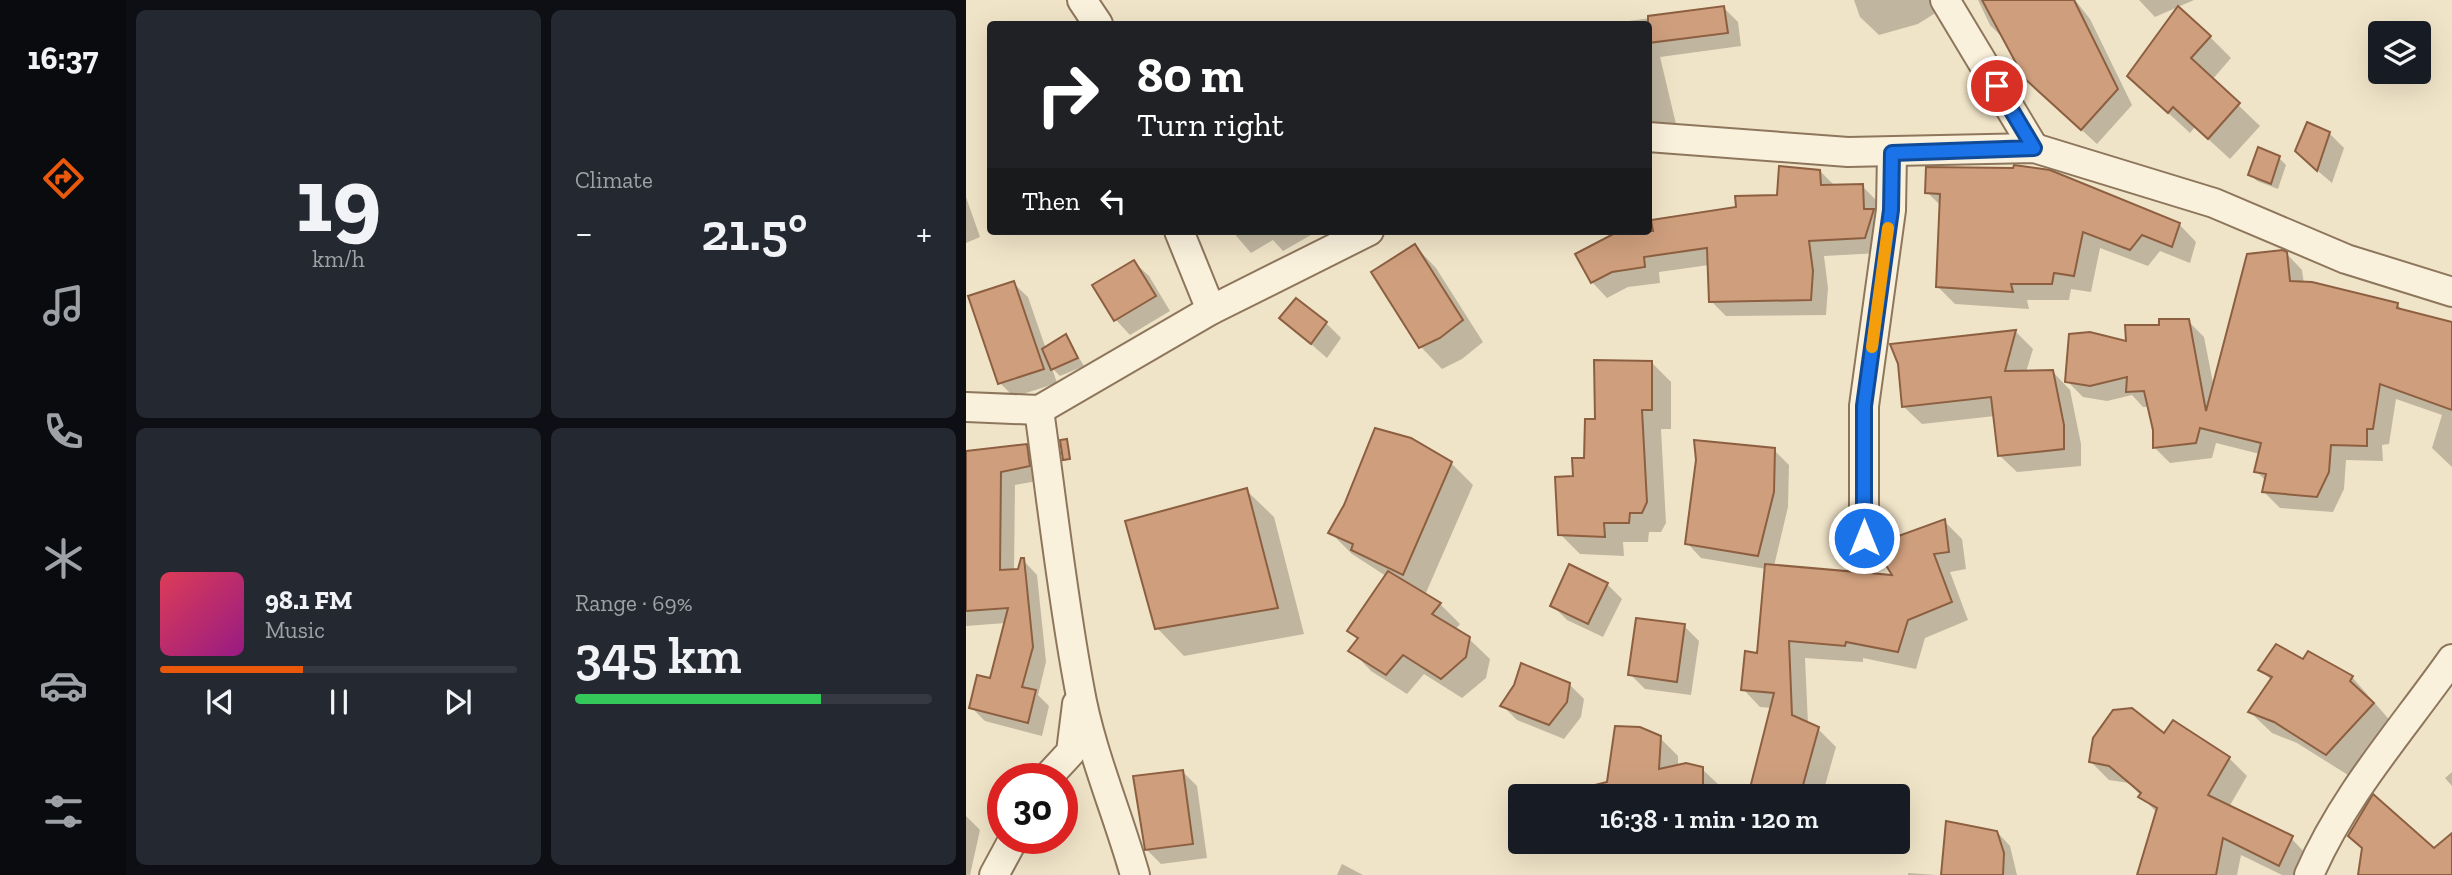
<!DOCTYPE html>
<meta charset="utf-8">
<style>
:root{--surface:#171b24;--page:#242831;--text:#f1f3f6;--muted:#9ea1a6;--line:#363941;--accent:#ea580c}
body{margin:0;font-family:"Zilla Slab",serif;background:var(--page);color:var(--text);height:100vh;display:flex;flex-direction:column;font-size:26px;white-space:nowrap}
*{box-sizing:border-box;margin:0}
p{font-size:23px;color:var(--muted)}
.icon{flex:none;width:38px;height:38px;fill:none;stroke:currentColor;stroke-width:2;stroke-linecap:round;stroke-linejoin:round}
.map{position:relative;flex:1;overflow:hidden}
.sheet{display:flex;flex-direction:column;gap:10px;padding:10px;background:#0d0f14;width:840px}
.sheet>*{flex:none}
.banner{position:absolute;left:21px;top:21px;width:665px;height:214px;border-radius:7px;box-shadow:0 7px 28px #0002;background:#202124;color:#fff;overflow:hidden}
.tools{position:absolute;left:1402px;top:21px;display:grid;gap:14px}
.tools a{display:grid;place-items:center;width:63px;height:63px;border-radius:7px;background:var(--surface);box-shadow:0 7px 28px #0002;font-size:35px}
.speed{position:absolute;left:21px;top:763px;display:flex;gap:14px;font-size:35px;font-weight:700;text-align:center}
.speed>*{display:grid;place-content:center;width:91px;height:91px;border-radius:50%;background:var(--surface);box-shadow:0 7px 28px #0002;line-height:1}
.speed .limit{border:10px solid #d22;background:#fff;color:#111}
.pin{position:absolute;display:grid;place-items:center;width:60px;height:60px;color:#fff;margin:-30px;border:4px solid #fff;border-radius:50%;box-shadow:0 2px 7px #0007}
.me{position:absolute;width:77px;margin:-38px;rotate:0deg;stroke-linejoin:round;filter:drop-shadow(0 0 5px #0008)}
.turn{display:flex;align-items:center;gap:24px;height:147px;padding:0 35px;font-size:32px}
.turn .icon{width:91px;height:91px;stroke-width:2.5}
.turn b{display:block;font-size:49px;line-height:60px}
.then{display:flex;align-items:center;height:66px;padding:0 35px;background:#0003;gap:14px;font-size:26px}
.big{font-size:52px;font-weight:600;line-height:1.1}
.sheet .card{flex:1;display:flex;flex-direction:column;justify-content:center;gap:10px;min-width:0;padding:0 24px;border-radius:10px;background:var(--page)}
.sheet .dial{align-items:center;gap:0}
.dial b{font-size:91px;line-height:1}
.song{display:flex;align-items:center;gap:21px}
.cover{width:84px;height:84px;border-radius:10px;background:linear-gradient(135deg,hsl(350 70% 55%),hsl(310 70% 35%))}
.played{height:7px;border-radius:4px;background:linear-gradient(90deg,var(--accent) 40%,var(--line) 40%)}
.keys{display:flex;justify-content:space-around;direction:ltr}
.heat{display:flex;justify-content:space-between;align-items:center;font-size:38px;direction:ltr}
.charge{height:10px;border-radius:5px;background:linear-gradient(90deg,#34c759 69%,var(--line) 0)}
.sheet .tiles{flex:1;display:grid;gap:10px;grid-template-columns:repeat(2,1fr)}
.trip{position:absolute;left:542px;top:784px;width:402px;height:70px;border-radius:7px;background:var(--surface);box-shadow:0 7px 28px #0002;font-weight:600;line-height:70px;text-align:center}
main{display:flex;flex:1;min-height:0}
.tabs{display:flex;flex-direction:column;width:126px;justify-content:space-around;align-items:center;background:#090b0e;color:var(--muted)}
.tabs .icon{width:49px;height:49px}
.tabs .selected{color:var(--accent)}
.tabs b{font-size:32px;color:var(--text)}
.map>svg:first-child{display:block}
.shadow{fill:#0003}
.building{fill:#cf9f7d;stroke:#8d5f41;stroke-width:2}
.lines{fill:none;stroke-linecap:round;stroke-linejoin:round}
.minor-casing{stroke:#8d765c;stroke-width:32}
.minor{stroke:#faf1dc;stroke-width:28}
.route-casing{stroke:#114b97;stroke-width:18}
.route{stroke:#1a73e8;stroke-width:12}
.slow{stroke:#f59e0b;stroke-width:12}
</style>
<main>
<nav class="tabs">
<b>16:37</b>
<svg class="icon selected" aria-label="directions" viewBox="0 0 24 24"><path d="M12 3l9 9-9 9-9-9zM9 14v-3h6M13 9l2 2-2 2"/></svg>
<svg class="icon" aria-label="music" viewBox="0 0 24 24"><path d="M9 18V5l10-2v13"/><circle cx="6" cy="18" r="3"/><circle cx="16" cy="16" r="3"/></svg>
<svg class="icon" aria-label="phone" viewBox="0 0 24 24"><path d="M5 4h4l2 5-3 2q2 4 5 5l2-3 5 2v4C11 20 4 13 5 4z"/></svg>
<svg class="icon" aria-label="climate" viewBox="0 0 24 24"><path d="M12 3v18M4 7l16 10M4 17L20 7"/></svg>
<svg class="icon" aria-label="car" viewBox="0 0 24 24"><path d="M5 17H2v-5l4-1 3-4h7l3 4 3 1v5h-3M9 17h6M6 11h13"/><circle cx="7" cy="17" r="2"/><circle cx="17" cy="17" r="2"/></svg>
<svg class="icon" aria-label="filters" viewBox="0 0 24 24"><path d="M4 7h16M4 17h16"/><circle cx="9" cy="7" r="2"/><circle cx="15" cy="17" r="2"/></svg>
</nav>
<section class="sheet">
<div class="tiles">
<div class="card dial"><b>19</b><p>km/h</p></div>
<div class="card"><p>Climate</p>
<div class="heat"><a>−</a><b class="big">21.5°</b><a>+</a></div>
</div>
<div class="card">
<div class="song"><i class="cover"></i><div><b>98.1 FM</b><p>Music</p></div></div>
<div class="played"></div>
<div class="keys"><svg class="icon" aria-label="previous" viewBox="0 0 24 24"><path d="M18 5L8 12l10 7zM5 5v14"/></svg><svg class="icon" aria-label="pause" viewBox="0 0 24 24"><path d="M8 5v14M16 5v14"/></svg><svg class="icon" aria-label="next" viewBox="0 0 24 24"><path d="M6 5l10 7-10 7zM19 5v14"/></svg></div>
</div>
<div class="card"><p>Range · 69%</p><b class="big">345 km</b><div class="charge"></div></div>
</div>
</section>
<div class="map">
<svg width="1486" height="875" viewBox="0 0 1486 875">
<rect width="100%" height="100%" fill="#f0e4c8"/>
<!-- shadow -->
<g class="shadow">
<path d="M888,0H965L971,12L952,24L913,35L894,17Z"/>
<path d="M1012,0H1109L1124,19L1166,105L1131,144L1075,93L1039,40L1024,25Z"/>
<path d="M1173,0H1228L1189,17Z"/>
<path d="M758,8L772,22L775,46L694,57L710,124L683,127L682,24L648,23Z"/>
<path d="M1244,37L1265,58L1246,80L1294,126L1264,159L1229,127L1224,133L1185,97Z"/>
<path d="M1363,133L1378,148L1366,183L1346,166Z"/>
<path d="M1313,158L1320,165L1312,189L1291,181L1284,174Z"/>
<path d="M1070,168L1213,224L1230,242L1224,263L1194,251L1182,266L1134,248L1125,292L1105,289L1103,300H1061L1063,309L989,304L972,287L975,206L961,192V169Z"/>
<path d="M854,171L869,186H896L912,202L914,253L858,256L862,288L860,315L760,316L745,301L743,265L693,272L694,283L662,287L641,298L626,282L651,231H682V222L723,214L772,209L813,196Z"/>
<path d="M0,197L14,237L0,243Z"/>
<path d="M266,231H352L317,251L307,240L285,253Z"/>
<path d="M449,246L470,268L517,342L496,359L476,369L455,347Z"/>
<path d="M1320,253L1336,270L1338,284L1431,304L1437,311L1486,323V467L1466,448L1476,415L1430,399L1423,444L1416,445L1417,461L1380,460L1378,489L1367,512L1314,508L1298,492L1300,481L1290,471L1294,454L1250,443L1246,458L1204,463L1188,447L1183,407H1177L1166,395L1141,401L1117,397L1101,381L1195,327L1222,321L1238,337L1248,388Z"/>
<path d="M168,262L183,276L204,311L164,335L150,320L129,285Z"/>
<path d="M47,283L62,297L80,349L100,336L118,366L94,376L86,368L91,383L48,397L34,383Z"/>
<path d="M315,318L360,323L375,338L361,358Z"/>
<path d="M1050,332L1067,349L1060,372H1087L1104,390L1115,444V466L1051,472L1033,455L1029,416L956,424L938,407L934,364L927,345Z"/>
<path d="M685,362L705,382V429H695L700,523L695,532H683L682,542H657L658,556L614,554L594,534L609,478Z"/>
<path d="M60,445L74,460L77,480L49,485L48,571L53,570L57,560L71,575L80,662L72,695L83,706L76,736L19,721L5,707L25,680L40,623L0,626V476Z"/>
<path d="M808,450L823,465L822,507L808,566L929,577L978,521L996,539L1000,569L984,572L1002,620L959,638L950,669L897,658V662L839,658L842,724L852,729L870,747L856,796H783L806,708L794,707L777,689L793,655L800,569L735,558L721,543Z"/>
<path d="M485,463L507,485L459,595L474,604L494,624L489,630L503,639L524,659L520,678L496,698L458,674L441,694L405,671L385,650L392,640L383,631L420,576L386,554L364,532Z"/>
<path d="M280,490L308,517L338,634L218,656L191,628Z"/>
<path d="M641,584L656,599L637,637L601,620L586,605Z"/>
<path d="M718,626L733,641L725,695L679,689L664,674Z"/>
<path d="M1337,662L1386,677L1428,725L1382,775L1331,743L1306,733L1284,712L1306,681L1295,670Z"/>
<path d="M603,684L618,699L615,717L598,739L551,720L536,705Z"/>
<path d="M1198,735L1263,758L1281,776L1263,807L1323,836L1341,855L1334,875H1316L1275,855L1271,875H1173L1191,813L1163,783L1143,780L1125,762Z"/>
<path d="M694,738L712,756V766L736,769L755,787V796H623H641Z"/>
<path d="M216,771L231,786L241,858L195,864L180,849Z"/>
<path d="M1486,772V786L1479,778Z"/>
<path d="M0,816L14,830L4,875H0Z"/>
<path d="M1031,832L1044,846L1051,875H977Z"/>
<path d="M636,842H707V847L639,845Z"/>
<path d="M376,864L397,875H371Z"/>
<path d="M942,873L970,875H942Z"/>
</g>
<!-- building -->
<g class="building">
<path d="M1016,0H1108L1152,89L1115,130L1058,78Z"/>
<path d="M758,6L762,33L682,43V16Z"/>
<path d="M1212,6L1245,36L1225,58L1274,103L1242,139L1207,107L1202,113L1161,76Z"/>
<path d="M1341,122L1364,132L1351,171L1329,151Z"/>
<path d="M1292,147L1314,156L1305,184L1282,175Z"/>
<path d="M1048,165L1084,170L1214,223L1206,247L1176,235L1164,250L1117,232L1108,276L1088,273L1086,284H1045L1047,292L970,287L974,194L959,193L960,167L1047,168Z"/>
<path d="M813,166L854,170L855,185L897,184L898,209H908L899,238L843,241L847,271L845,300L743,302L741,248L678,257L679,267L646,272L625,283L609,254L653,231H687L685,220L770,207L769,196L811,195Z"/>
<path d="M449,244L497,320L474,338L453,348L405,272Z"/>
<path d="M1317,250L1321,252L1324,281L1346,282L1432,303L1431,308L1486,322V410L1414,384L1407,429H1401V446L1365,445L1363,472L1351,497L1296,492L1300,474L1288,472L1295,443L1234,428L1230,443L1187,448V430L1178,391L1160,392L1161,377L1124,386L1099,382L1103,334L1124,332L1160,341L1159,325H1193V319H1223L1240,411L1281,254Z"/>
<path d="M168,260L190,296L148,321L126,285Z"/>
<path d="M48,281L78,369L32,384L2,296Z"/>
<path d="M330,298L361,322L345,344L313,318Z"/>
<path d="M1050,330L1039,371L1087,370L1098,425V449L1032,456L1025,397L936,407L932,364L924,344Z"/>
<path d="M100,334L112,358L85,370L76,349Z"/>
<path d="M628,360L686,361V410H676L681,502L676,513H664L663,523H638L639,537L592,535L589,477L607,476L606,458H618L619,419H629Z"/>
<path d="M409,428L445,438L486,462L437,575L385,550L387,544L362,533L378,505Z"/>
<path d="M101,439L104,459L97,460L94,440Z"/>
<path d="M728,440L809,448L808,492L792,556L719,544L730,460Z"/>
<path d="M61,444L64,466L35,472L34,570L52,569L55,558H58L67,647L56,687L70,690L62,723L3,708L11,675L24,678L42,608L0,611V451Z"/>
<path d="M281,488L312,608L189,629L159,521Z"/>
<path d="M979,519L983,552L968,554L986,602L942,620L932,652L880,642L879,646L823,641L826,715L853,727L834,796H782L808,693L775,690L779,651L791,653L799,564L926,575L910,549L913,543Z"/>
<path d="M603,564L642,583L622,624L584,606Z"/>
<path d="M422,571L475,603L466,614L504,637L500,657L475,679L437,655L420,675L382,651L392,638L381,631Z"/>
<path d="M670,618L719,624L711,682L662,675Z"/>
<path d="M1310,644L1337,659L1342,651L1387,676L1384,681L1408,703L1360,755L1308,722L1282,712L1306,677L1292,670Z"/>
<path d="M555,663L604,683L601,702L583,725L534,706L548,685Z"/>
<path d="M1166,708L1198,733L1207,720L1264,757L1242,795L1327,836L1313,866L1257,838L1250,875H1171L1191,808L1172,797L1175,793L1143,766L1123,762L1127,738L1147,710Z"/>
<path d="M649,726L674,727L695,736L693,769L720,763L737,767V791L718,796H623L621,787L641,782Z"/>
<path d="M217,770L227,844L179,850L167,776Z"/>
<path d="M1407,794L1468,848L1486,833V875H1392L1396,848L1382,836Z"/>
<path d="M980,821L1031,831L1038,853L1037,875H975Z"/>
</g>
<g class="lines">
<defs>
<g id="minor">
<path d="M116,0L132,24"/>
<path d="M979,0L1068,148"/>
<path d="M682,137L882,152L1068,148L1248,203L1380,259L1486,292"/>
<path d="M213,231L245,310"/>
<path d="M0,407L73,410L245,310L403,231"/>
<path d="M73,410C86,502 96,595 113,686C124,751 151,811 169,875"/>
<path d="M898,538V406L925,210L926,153"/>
<path d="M80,779L105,752L111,704"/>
<path d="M28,875L48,838"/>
<path d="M1343,875C1378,794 1436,730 1486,659"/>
</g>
</defs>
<!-- minor casing -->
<use href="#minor" class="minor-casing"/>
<!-- minor -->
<use href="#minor" class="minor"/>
</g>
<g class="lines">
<defs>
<path id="route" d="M898,538V406L925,210L926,153L1068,148L1031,86"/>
</defs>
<!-- route casing -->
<use href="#route" class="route-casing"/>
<!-- route -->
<use href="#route" class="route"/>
<!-- slow -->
<path class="slow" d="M906,347L922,228"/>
</g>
</svg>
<div class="tools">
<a><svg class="icon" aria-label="layers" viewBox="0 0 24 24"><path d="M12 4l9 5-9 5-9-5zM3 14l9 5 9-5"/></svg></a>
</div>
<div class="speed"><div class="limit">30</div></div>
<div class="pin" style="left:1031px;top:86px;background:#d93025"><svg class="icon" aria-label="arrive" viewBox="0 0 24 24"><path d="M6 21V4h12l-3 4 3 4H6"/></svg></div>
<svg class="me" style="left:898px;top:538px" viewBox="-20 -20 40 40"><circle r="17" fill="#1a73e8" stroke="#fff" stroke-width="3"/><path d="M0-11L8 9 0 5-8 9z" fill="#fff"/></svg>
<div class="trip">16:38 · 1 min · 120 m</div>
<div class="banner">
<div class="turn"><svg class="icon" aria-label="right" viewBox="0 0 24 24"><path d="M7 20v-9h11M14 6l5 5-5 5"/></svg><div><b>80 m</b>Turn right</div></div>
<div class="then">Then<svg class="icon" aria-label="left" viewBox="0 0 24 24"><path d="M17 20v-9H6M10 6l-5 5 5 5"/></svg></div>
</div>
</div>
</main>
